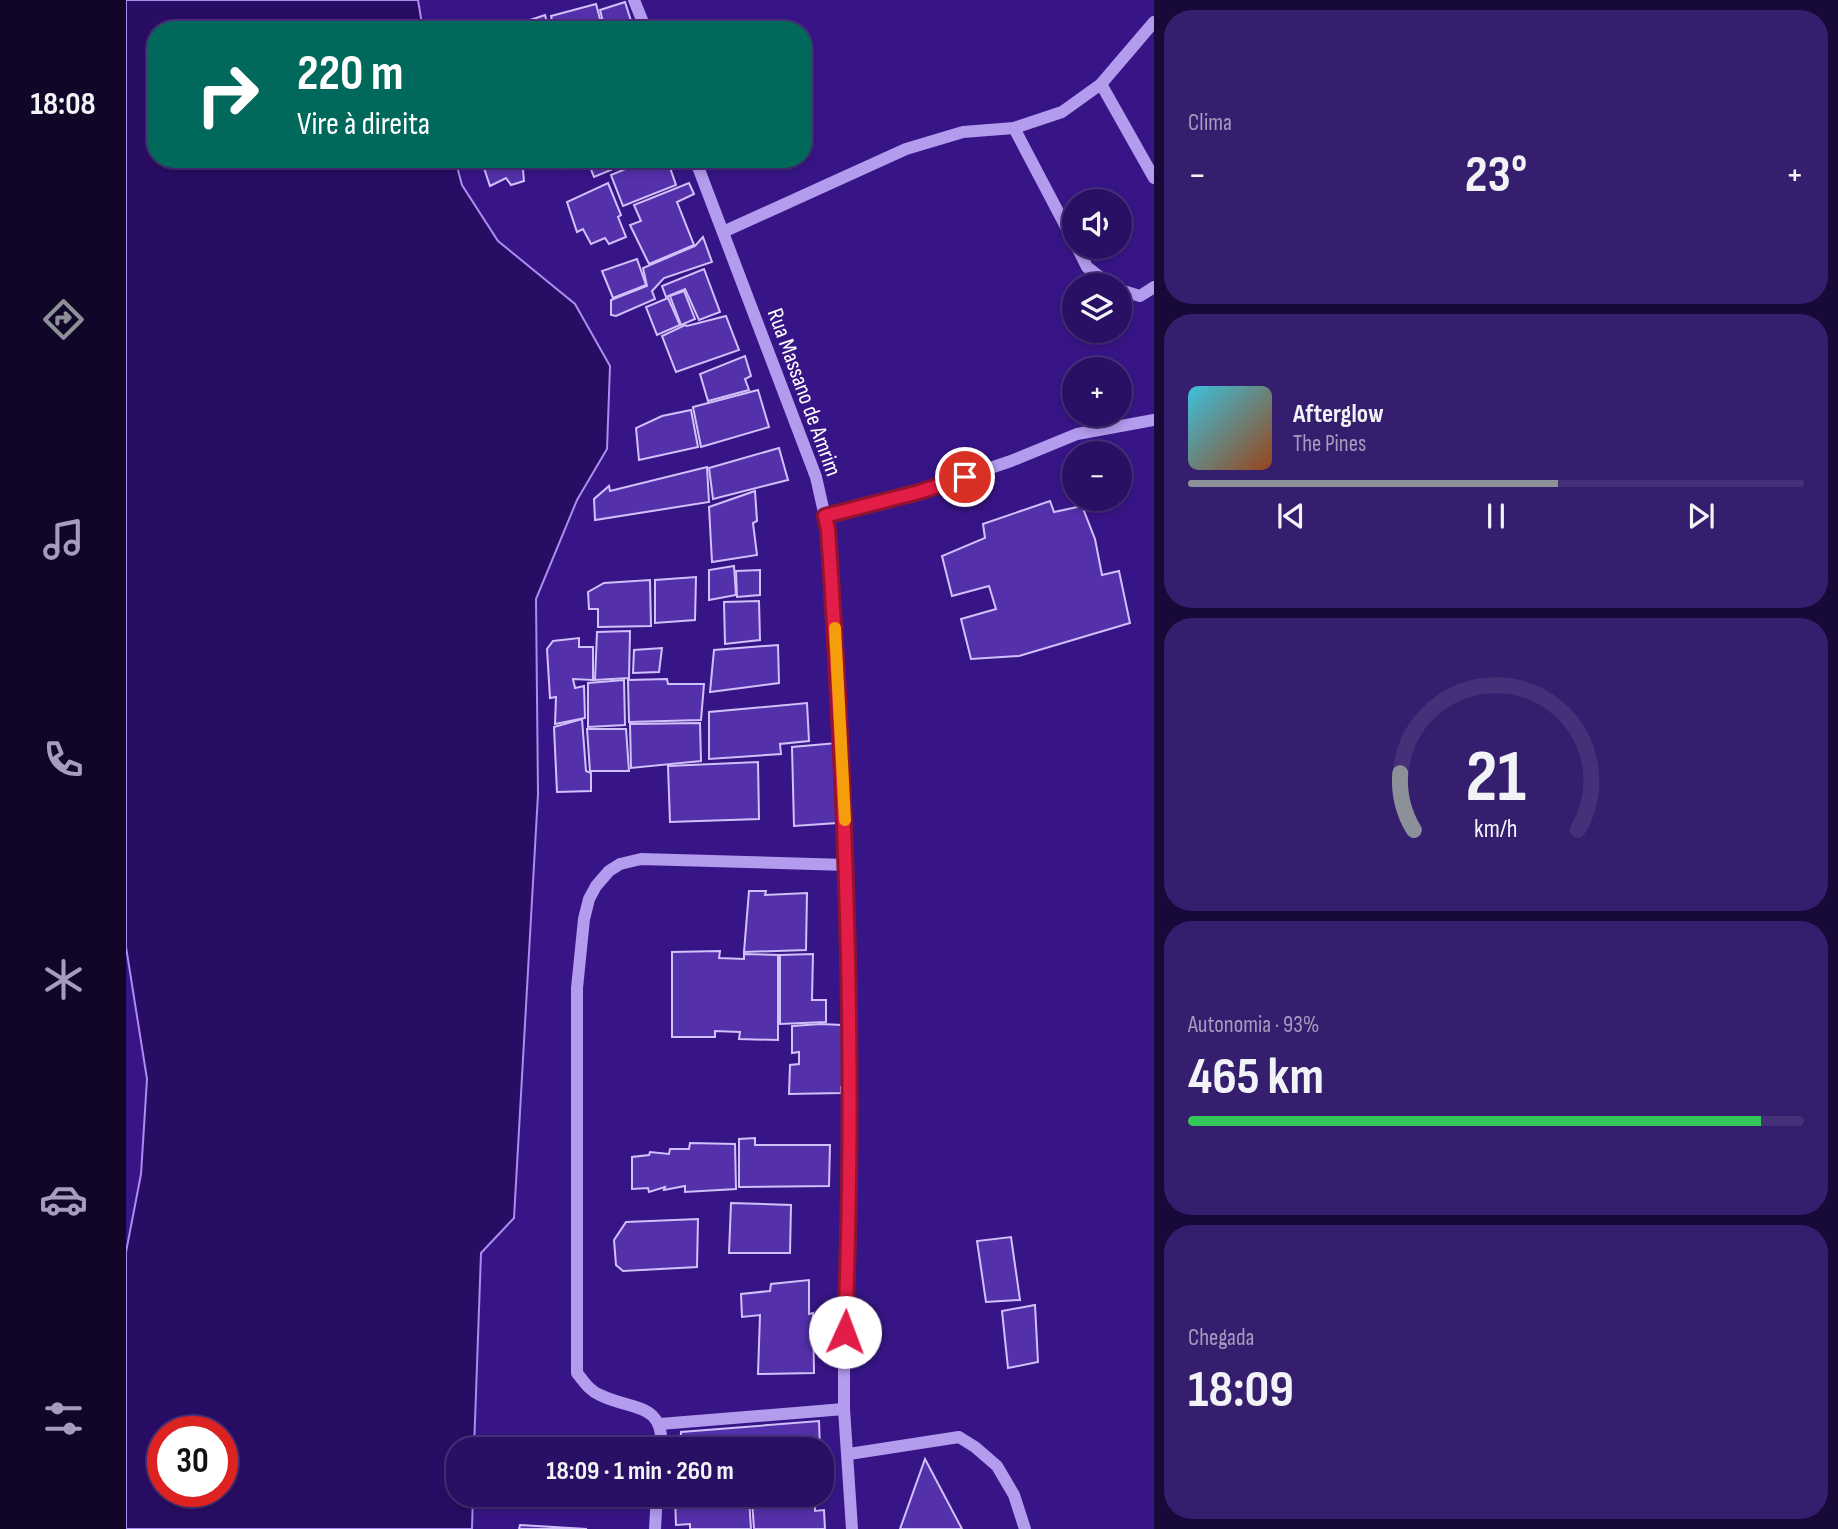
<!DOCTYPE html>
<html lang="pt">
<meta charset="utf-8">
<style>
:root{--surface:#2a1065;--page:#361e6e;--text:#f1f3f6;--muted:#a59dbf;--line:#463079;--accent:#8c9099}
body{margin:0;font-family:"Sofia Sans Condensed",sans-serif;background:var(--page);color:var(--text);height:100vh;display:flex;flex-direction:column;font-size:26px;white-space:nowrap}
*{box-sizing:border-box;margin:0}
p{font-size:23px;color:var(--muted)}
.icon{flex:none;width:38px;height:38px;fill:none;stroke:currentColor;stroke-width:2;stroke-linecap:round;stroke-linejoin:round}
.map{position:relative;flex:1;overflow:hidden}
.panel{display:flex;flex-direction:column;gap:10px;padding:10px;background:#170938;width:684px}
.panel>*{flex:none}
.top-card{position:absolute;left:21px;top:21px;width:665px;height:147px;border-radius:28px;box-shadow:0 4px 10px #0003,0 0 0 2px var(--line);background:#00695c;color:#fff;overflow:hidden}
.tools{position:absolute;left:936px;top:189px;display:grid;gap:14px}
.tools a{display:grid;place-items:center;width:70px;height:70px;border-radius:50%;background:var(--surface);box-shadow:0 4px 10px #0003,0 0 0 2px var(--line);font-size:35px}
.speed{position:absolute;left:21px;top:1416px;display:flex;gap:14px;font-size:35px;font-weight:700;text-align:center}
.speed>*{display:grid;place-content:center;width:91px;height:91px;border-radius:50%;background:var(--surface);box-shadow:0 4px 10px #0003,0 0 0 2px var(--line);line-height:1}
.speed .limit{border:10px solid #d22;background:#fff;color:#111}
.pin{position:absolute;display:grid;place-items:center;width:60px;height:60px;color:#fff;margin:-30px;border:4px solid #fff;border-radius:50%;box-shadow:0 2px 7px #0007}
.me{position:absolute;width:77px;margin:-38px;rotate:2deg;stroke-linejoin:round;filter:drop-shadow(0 0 5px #0008)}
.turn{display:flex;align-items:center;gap:24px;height:147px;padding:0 35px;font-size:32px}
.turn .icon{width:91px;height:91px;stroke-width:2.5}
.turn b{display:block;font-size:49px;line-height:60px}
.big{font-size:52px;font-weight:700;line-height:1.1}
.panel .card{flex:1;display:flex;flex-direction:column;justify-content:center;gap:10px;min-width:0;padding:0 24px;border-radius:28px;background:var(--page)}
.panel .dial{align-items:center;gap:0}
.dial svg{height:182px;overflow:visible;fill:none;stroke:var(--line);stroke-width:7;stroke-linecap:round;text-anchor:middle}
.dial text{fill:var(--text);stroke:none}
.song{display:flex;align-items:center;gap:21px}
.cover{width:84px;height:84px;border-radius:10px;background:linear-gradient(135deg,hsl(190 70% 55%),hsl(20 70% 35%))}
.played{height:7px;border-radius:4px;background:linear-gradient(90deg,var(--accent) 60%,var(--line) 60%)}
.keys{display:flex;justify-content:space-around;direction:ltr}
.heat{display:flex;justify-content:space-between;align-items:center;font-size:38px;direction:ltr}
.charge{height:10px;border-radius:5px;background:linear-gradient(90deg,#34c759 93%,var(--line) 0)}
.trip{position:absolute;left:320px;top:1437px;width:388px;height:70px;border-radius:28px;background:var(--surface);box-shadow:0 4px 10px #0003,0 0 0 2px var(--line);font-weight:700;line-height:70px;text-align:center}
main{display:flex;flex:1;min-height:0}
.dock{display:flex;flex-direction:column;width:126px;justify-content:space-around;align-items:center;background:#110628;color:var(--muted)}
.dock .icon{width:49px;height:49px}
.dock .active{color:var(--accent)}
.dock b{font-size:32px;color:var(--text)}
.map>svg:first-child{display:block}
.water{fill:#290d64;stroke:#a98df1;stroke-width:2;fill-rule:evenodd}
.building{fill:#5530ab;stroke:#d1c1fb;stroke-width:2}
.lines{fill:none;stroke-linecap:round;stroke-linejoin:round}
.minor{stroke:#b39bee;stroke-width:12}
.route-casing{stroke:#92132f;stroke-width:18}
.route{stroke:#e11d48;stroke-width:12}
.slow{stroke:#f59e0b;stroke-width:12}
.labels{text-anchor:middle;stroke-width:7;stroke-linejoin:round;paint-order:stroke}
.street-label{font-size:23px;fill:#fff;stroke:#381587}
</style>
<main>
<nav class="dock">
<b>18:08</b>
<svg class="icon active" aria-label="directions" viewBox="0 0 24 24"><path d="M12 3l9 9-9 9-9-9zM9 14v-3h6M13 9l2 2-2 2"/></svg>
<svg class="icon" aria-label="music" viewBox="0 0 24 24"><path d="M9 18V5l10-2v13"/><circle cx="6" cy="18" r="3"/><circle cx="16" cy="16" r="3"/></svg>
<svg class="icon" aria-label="phone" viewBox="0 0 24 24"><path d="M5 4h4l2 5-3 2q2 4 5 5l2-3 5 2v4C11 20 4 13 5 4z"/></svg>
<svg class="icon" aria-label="climate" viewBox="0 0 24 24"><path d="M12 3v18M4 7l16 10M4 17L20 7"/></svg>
<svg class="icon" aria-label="car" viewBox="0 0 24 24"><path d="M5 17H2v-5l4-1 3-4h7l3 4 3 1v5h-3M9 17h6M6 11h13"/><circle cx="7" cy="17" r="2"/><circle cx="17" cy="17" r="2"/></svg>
<svg class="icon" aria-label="filters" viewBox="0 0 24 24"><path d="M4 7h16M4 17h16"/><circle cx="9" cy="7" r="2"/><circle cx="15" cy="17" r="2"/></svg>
</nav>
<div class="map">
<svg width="1028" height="1529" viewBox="0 0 1028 1529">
<rect width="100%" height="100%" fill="#381587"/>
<!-- water -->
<path class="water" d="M0,0H292L297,30H30V159H329L336,185L372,241L449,304L484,366L481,449L451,500L410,599L412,794L388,1218L355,1253L348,1449H332V1494L347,1495L346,1529H0V1252L15,1174L21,1079L0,947ZM37,1432H96V1491H37Z"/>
<!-- building -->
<g class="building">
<path d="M499,2L508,30H479L474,10Z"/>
<path d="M470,4L477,30H428L425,16Z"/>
<path d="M419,15L423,30H374Z"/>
<path d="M368,159H406L408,163L397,170L398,181L385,185L380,178L364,186L357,165Z"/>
<path d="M436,159H457L458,163L441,169Z"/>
<path d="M461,159H488L492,167L468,177Z"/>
<path d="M490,159H514L494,168Z"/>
<path d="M523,159H541L550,185L497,206L485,175Z"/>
<path d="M482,183L495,215L492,217L500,237L483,244L479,238L465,244L457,229L451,232L441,202Z"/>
<path d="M563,183L568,194L551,202L568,245L523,264L504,225L515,221L508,205Z"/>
<path d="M577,237L586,262L538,278L526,291L529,299L490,316L485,315V300L521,286L517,268L569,246Z"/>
<path d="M511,259L520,285L487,298L476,271Z"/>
<path d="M578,269L594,312L573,320L559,289L540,297L536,286Z"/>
<path d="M558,291L569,319L555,325L544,296Z"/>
<path d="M542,298L554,325L531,335L520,307Z"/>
<path d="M600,316L613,350L550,372L536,336L559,325L561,326Z"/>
<path d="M619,356L625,376L619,379L623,390L582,401L574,374Z"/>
<path d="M632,390L643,427L575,447L567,407Z"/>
<path d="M565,410L572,447L513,460L510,428L536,416Z"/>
<path d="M653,448L662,480L587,499L583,468Z"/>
<path d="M581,467L583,502L469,520L468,499L483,486L484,491Z"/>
<path d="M629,491L631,521L627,523L631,555L586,562L583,507Z"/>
<path d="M924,501L928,512L956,506L969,539L976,575L993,571L1004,623L893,656L845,659L835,619L870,609L863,586L826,596L816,556L859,538L857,524Z"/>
<path d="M608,566L610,595L583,600V570Z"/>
<path d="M634,570V595L611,597L610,571Z"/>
<path d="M570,577L569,620L529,623V580Z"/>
<path d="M524,580L525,626L472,627V609H463L462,592L478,583Z"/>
<path d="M633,601L634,640L599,644L598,602Z"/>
<path d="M504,631L503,678L469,680L471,632Z"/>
<path d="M453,638V647H467V680L447,679L449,688L458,686L459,718L429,724L430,697L424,698L421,649L427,641Z"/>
<path d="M652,645L653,683L584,692L588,650Z"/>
<path d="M536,648L533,672L507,673L508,650Z"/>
<path d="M541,679L542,684H578L575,720L503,722L502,680Z"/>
<path d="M498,680L499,725L462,727V683Z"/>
<path d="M681,703L683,741L654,744L655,754L583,759V712Z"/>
<path d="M456,719L460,771L465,773V791L431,792L428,727Z"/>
<path d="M574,723L575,761L505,768L504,724Z"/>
<path d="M461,729H500L503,771H464Z"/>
<path d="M711,743V823L668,826L666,747Z"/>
<path d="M632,762L633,819L544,822L542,766Z"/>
<path d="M623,891H640L639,895L681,893L680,950L618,952Z"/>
<path d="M594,951L593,958L618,959V954L652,955V1040L613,1039L614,1032L589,1031V1037H546V952Z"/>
<path d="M687,954L686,1000H700V1022L654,1024V955Z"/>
<path d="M695,1024L716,1025V1032H720L719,1087H715V1093L663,1094L664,1065L673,1064V1052L666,1053V1026Z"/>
<path d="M629,1138V1145H704L703,1186L613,1187V1139Z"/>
<path d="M564,1143L609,1144L610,1189L559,1192V1186L538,1190L539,1187L523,1192L522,1188L506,1189V1157L523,1155L524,1152L543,1154L544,1149H563Z"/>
<path d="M605,1203L665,1205L664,1253H603Z"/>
<path d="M572,1219L571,1267L497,1271L490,1265L488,1240L500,1222Z"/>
<path d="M885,1237L894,1300L860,1302L851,1241Z"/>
<path d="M683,1280V1314L687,1313L688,1373L632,1374L634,1315L616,1317L615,1294L644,1291L645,1284Z"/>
<path d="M909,1305L912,1362L882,1368L876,1311Z"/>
<path d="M693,1421L694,1449H554L555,1432Z"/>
<path d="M799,1459L836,1529H774Z"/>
<path d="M562,1494H696V1499L673,1500L672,1497Z"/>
<path d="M588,1496L590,1500L623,1499L625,1529H564V1524L550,1525L549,1497Z"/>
<path d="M670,1498L671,1505L689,1504V1511L698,1510L699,1529H628L626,1500Z"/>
<path d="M394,1525L461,1529H393Z"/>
</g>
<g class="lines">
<!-- minor -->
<g class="minor">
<path d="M508,0L520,30"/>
<path d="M975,84L1028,178"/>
<path d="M888,128L948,242"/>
<path d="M569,159L690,477L702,530L721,865L724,1204L718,1358V1409L726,1529"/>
<path d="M597,232L780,149L837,132L888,128L936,112L975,84L1028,22"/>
<path d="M951,247L961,267L984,285"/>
<path d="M994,290L1014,296L1028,287"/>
<path d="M699,516L793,492L885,461L951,434L1028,420"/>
<path d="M534,1424L718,1409"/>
<path d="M535,1449C539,1402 507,1411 474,1395C463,1390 458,1382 451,1373V988L458,919L463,899L470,886L483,871L494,864L515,859L721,865"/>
<path d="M723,1454L833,1437L849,1447L871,1466L888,1495L899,1529"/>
<path d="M529,1529L531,1494"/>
</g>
</g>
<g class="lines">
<defs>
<path id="route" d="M719,1332C730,1064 720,797 702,530L699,516L793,492L839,477"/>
</defs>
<!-- route casing -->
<use href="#route" class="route-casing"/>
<!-- route -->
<use href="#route" class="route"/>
<!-- slow -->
<path class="slow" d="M709,628L719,820"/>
</g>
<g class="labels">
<!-- street labels -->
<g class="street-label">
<text transform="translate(679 392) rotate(70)" y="8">Rua Massano de Amrim</text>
</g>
</g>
</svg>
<div class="tools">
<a><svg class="icon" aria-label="sound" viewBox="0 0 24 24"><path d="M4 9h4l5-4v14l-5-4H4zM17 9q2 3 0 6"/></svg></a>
<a><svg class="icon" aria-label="layers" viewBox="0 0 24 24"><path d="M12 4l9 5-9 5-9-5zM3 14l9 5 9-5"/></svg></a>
<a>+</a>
<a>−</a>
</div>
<div class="speed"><div class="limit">30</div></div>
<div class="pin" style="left:839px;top:477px;background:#d93025"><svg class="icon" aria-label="arrive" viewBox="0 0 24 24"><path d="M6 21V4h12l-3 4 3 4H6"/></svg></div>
<svg class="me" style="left:719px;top:1332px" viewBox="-20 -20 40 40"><circle r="19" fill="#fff"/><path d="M0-13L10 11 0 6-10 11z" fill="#e11d48"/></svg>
<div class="trip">18:09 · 1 min · 260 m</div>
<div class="top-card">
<div class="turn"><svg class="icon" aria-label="right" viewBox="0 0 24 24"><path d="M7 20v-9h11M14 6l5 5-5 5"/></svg><div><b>220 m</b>Vire à direita</div></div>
</div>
</div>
<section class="panel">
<div class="card"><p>Clima</p>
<div class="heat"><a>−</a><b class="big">23°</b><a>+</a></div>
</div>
<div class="card">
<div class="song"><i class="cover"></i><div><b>Afterglow</b><p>The Pines</p></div></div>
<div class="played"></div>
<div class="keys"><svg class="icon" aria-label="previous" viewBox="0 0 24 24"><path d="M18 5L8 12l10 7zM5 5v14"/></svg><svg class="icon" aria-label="pause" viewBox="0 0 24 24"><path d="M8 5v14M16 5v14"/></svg><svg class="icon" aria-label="next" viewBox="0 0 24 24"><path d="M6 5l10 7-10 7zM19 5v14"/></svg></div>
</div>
<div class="card dial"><svg viewBox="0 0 100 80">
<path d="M14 69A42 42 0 1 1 86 69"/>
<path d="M14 69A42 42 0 0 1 8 44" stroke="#8c9099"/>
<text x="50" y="56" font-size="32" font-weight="700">21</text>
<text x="50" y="72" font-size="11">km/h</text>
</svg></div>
<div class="card"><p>Autonomia · 93%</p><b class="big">465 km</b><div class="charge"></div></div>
<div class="card"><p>Chegada</p><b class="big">18:09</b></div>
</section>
</main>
